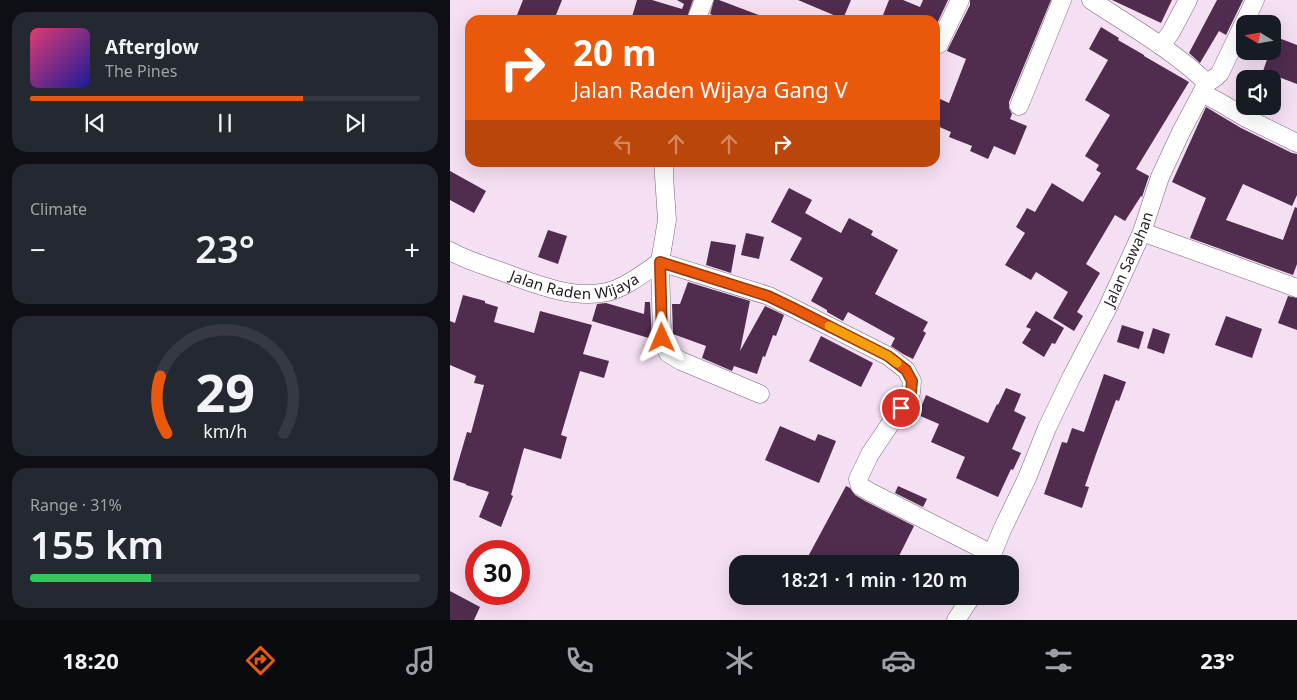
<!DOCTYPE html>
<meta charset="utf-8">
<style>
:root{--surface:#171b24;--page:#242831;--text:#f1f3f6;--muted:#9ea1a6;--line:#363941;--accent:#ea580c}
body{margin:0;font-family:"Noto Sans",sans-serif;background:var(--page);color:var(--text);height:100vh;display:flex;flex-direction:column;font-size:19px;white-space:nowrap}
*{box-sizing:border-box;margin:0}
p{font-size:16px;color:var(--muted)}
.icon{flex:none;width:28px;height:28px;fill:none;stroke:currentColor;stroke-width:2;stroke-linecap:round;stroke-linejoin:round}
.map{position:relative;flex:1;overflow:hidden}
.side{display:flex;flex-direction:column;gap:12px;padding:12px;background:#0d0f14;width:450px}
.side>*{flex:none}
.banner{position:absolute;left:15px;top:15px;width:475px;height:152px;border-radius:15px;box-shadow:0 5px 20px #0002;background:#ea580c;color:#fff;overflow:hidden}
.needle{width:32px;rotate:281deg}
.fabs{position:absolute;left:786px;top:15px;display:grid;gap:10px}
.fabs a{display:grid;place-items:center;width:45px;height:45px;border-radius:10px;background:var(--surface);box-shadow:0 5px 20px #0002;font-size:25px}
.speed{position:absolute;left:15px;top:540px;display:flex;gap:10px;font-size:25px;font-weight:700;text-align:center}
.speed>*{display:grid;place-content:center;width:65px;height:65px;border-radius:50%;background:var(--surface);box-shadow:0 5px 20px #0002;line-height:1}
.speed .limit{border:8px solid #d22;background:#fff;color:#111}
.pin{position:absolute;display:grid;place-items:center;width:42px;height:42px;color:#fff;margin:-21px;border:2px solid #fff;border-radius:50%;box-shadow:0 1px 5px #0007}
.me{position:absolute;width:55px;margin:-28px;rotate:359deg;stroke-linejoin:round;filter:drop-shadow(0 0 4px #0008)}
.turn{display:flex;align-items:center;gap:18px;height:105px;padding:0 25px;font-size:22px}
.turn .icon{width:65px;height:65px;stroke-width:2.5}
.turn b{display:block;font-size:35px;line-height:42px}
.lanes{display:flex;align-items:center;height:48px;padding:0 25px;background:#0003;justify-content:center;gap:25px;direction:ltr}
.lanes .off{opacity:.35}
.big{font-size:38px;font-weight:600;line-height:1.1}
.side .widget{flex:1;display:flex;flex-direction:column;justify-content:center;gap:8px;min-width:0;padding:0 18px;border-radius:15px;background:var(--page)}
.side .dial{align-items:center;gap:0}
.dial svg{height:130px;overflow:visible;fill:none;stroke:var(--line);stroke-width:7;stroke-linecap:round;text-anchor:middle}
.dial text{fill:var(--text);stroke:none}
.song{display:flex;align-items:center;gap:15px}
.cover{width:60px;height:60px;border-radius:8px;background:linear-gradient(135deg,hsl(340 70% 55%),hsl(240 70% 35%))}
.played{height:5px;border-radius:2px;background:linear-gradient(90deg,var(--accent) 70%,var(--line) 70%)}
.keys{display:flex;justify-content:space-around;direction:ltr}
.heat{display:flex;justify-content:space-between;align-items:center;font-size:28px;direction:ltr}
.charge{height:8px;border-radius:4px;background:linear-gradient(90deg,#34c759 31%,var(--line) 0)}
.trip{position:absolute;left:279px;top:555px;width:290px;height:50px;border-radius:15px;background:var(--surface);box-shadow:0 5px 20px #0002;font-weight:600;line-height:50px;text-align:center}
.tab-bar{display:flex;height:80px;justify-content:space-around;align-items:center;background:#090b0e;color:var(--muted)}
.tab-bar .icon{width:35px;height:35px}
.tab-bar .current{color:var(--accent)}
.tab-bar b{font-size:22px;color:var(--text)}
main{display:flex;flex:1;min-height:0}
.map>svg:first-child{display:block}
.building{fill:#502c4f}
.lines{fill:none;stroke-linecap:round;stroke-linejoin:round}
.street-casing{stroke:#7a6779;stroke-width:19}
.street{stroke:#fff;stroke-width:18}
.route-casing{stroke:#983908;stroke-width:12}
.route{stroke:#ea580c;stroke-width:9}
.slow{stroke:#f59e0b;stroke-width:9}
.labels{text-anchor:middle;stroke-width:5;stroke-linejoin:round;paint-order:stroke}
.street-label{font-size:15px;fill:#211a21;stroke:#fdf0fc}
</style>
<main>
<section class="side">
<div class="widget">
<div class="song"><i class="cover"></i><div><b>Afterglow</b><p>The Pines</p></div></div>
<div class="played"></div>
<div class="keys"><svg class="icon" aria-label="previous" viewBox="0 0 24 24"><path d="M18 5L8 12l10 7zM5 5v14"/></svg><svg class="icon" aria-label="pause" viewBox="0 0 24 24"><path d="M8 5v14M16 5v14"/></svg><svg class="icon" aria-label="next" viewBox="0 0 24 24"><path d="M6 5l10 7-10 7zM19 5v14"/></svg></div>
</div>
<div class="widget"><p>Climate</p>
<div class="heat"><a>−</a><b class="big">23°</b><a>+</a></div>
</div>
<div class="widget dial"><svg viewBox="0 0 100 80">
<path d="M14 69A42 42 0 1 1 86 69"/>
<path d="M14 69A42 42 0 0 1 10 34" stroke="#ea580c"/>
<text x="50" y="56" font-size="32" font-weight="700">29</text>
<text x="50" y="72" font-size="11">km/h</text>
</svg></div>
<div class="widget"><p>Range · 31%</p><b class="big">155 km</b><div class="charge"></div></div>
</section>
<div class="map">
<svg width="847" height="620" viewBox="0 0 847 620">
<rect width="100%" height="100%" fill="#f5dff3"/>
<!-- building -->
<g class="building">
<path d="M73,0H112L104,20H65Z"/>
<path d="M187,0H202L232,9L234,4L227,0H243L236,20H181Z"/>
<path d="M264,0H269L317,18V20H275L260,14Z"/>
<path d="M348,0H401L393,19Z"/>
<path d="M439,0H453L470,7L473,0H498L485,28V20H431Z"/>
<path d="M520,0H601L559,102V108L562,114L560,119L577,126L565,155L544,146L538,159L520,151L522,146L499,137L501,132L485,125V113L490,99L499,103L516,59L497,51L520,5Z"/>
<path d="M662,0H722L711,23Z"/>
<path d="M767,0H793L776,35L769,31L750,63L739,53Z"/>
<path d="M651,27L669,38L668,40L694,55V56L739,82L686,169L699,176L692,197L691,196L675,221L665,215L636,264L650,273L627,312L633,316L624,331L603,318L618,292L586,272L581,280L555,265L575,233L566,227L577,208L585,212L602,183L633,202L651,173L646,170L649,165L635,156L660,115L635,100L658,60L639,49Z"/>
<path d="M826,37L847,45V84L813,71L820,51H822V46Z"/>
<path d="M756,107L791,128L842,153L847,154V195L842,206L793,184L776,220L833,240L845,207L847,208V264L843,275L740,238L756,198L722,182Z"/>
<path d="M0,171L36,191L24,213L0,200Z"/>
<path d="M339,188L362,200L355,213L391,233L399,218L423,231L421,235L448,250L425,294L478,322L473,331L476,333L463,359L453,354L441,346L445,338L398,312L393,321L377,312V310L361,301L373,278L340,260L352,238L321,222Z"/>
<path d="M98,230L117,236L108,264L88,257Z"/>
<path d="M296,233L314,237L309,259L291,255Z"/>
<path d="M261,241L286,245L281,273L256,265Z"/>
<path d="M238,282L300,301L290,351L315,306L334,315L326,336L323,335L315,357L313,356L307,374L284,366L282,371L252,358L256,346L223,334L222,304H230Z"/>
<path d="M13,295L35,301V303L48,307L44,322L84,333L90,311L142,325L133,354L159,361L154,378L130,371L111,435L117,437L111,459L74,448L61,495L63,496L51,527L29,517L39,492L16,485V484L3,480L17,432L21,433L34,385L24,383L26,376L0,365V321L5,323Z"/>
<path d="M838,296L847,298V330L828,323Z"/>
<path d="M195,302H200L202,339L142,321L147,304L156,303L194,314Z"/>
<path d="M586,311L614,328L605,344L602,343L594,357L572,343L581,329L576,327Z"/>
<path d="M776,316L812,329L802,358L765,345Z"/>
<path d="M672,325L694,332L689,349L667,342Z"/>
<path d="M703,328L720,334L714,354L697,348Z"/>
<path d="M371,336L423,363L411,387L359,361Z"/>
<path d="M654,374L676,382L669,401L666,400L646,454L635,486L639,487L632,508L594,494L612,442L617,443L622,428L634,432Z"/>
<path d="M556,388L571,394L564,411L576,417L562,449L571,453L563,470L561,469L548,497L506,478L515,457L481,442L489,424L468,415L476,395L538,423L547,404L548,405Z"/>
<path d="M330,426L365,441L368,434L386,441L369,483L315,460Z"/>
<path d="M396,486L400,488L405,495L415,501L464,526L445,564H354Z"/>
<path d="M448,486L477,499L473,507L445,493Z"/>
<path d="M0,591L30,607L24,620H0Z"/>
</g>
<g class="lines">
<defs>
<g id="street">
<path d="M246,20L254,0"/>
<path d="M489,44L510,0"/>
<path d="M711,46L721,32L738,0"/>
<path d="M757,83L766,77L770,73L805,0"/>
<path d="M752,93L771,103L796,118L847,143"/>
<path d="M569,106L612,0"/>
<path d="M214,162V176L217,220L210,262L212,337L218,353L231,361L310,394"/>
<path d="M692,232L847,288"/>
<path id="s1" d="M0,251C16,260 33,265 50,271C82,283 123,300 157,292C175,288 195,272 210,262"/>
<path d="M210,262L319,296L343,308L438,356L456,370L462,381L461,393L420,454L408,479L410,486L420,492L542,554"/>
<path id="s2" d="M538,564L552,530L577,478L597,428L621,378L657,309L692,232L710,177L731,132L757,83C723,50 680,26 641,0"/>
<path d="M506,620L522,596"/>
</g>
</defs>
<!-- street casing -->
<use href="#street" class="street-casing"/>
<!-- street -->
<use href="#street" class="street"/>
</g>
<g class="lines">
<defs>
<path id="route" d="M212,338L210,262L318,296L343,308L438,356L456,370L462,381L461,393L451,408"/>
</defs>
<!-- route casing -->
<use href="#route" class="route-casing"/>
<!-- route -->
<use href="#route" class="route"/>
<!-- slow -->
<path class="slow" d="M379,326L438,356L447,363"/>
</g>
<g class="labels">
<!-- street labels -->
<g class="street-label">
<text dy="5" stroke="none"><textPath href="#s2" startOffset="336">Jalan Sawahan</textPath></text>
<text dy="5" stroke="none"><textPath href="#s1" startOffset="132">Jalan Raden Wijaya</textPath></text>
</g>
</g>
</svg>
<div class="fabs">
<a><svg class="needle" viewBox="-14 -14 28 28"><path d="M0-13l5 13h-10z" fill="#e53935"/><path d="M0 13l5-13h-10z" fill="#9ea1a6"/></svg></a>
<a><svg class="icon" aria-label="sound" viewBox="0 0 24 24"><path d="M4 9h4l5-4v14l-5-4H4zM17 9q2 3 0 6"/></svg></a>
</div>
<div class="speed"><div class="limit">30</div></div>
<div class="pin" style="left:451px;top:408px;background:#d93025"><svg class="icon" aria-label="arrive" viewBox="0 0 24 24"><path d="M6 21V4h12l-3 4 3 4H6"/></svg></div>
<svg class="me" style="left:212px;top:338px" viewBox="-20 -20 40 40"><path d="M0-17L14 15 0 8-14 15z" fill="#ea580c" stroke="#fff" stroke-width="4"/></svg>
<div class="trip">18:21 · 1 min · 120 m</div>
<div class="banner">
<div class="turn"><svg class="icon" aria-label="right" viewBox="0 0 24 24"><path d="M7 20v-9h11M14 6l5 5-5 5"/></svg><div><b>20 m</b>Jalan Raden Wijaya Gang V</div></div>
<div class="lanes"><svg class="icon off" aria-label="left" viewBox="0 0 24 24"><path d="M17 20v-9H6M10 6l-5 5 5 5"/></svg><svg class="icon off" aria-label="ahead" viewBox="0 0 24 24"><path d="M12 20V5M6 11l6-6 6 6"/></svg><svg class="icon off" aria-label="ahead" viewBox="0 0 24 24"><path d="M12 20V5M6 11l6-6 6 6"/></svg><svg class="icon" aria-label="right" viewBox="0 0 24 24"><path d="M7 20v-9h11M14 6l5 5-5 5"/></svg></div>
</div>
</div>
</main>
<nav class="tab-bar">
<b>18:20</b>
<svg class="icon current" aria-label="directions" viewBox="0 0 24 24"><path d="M12 3l9 9-9 9-9-9zM9 14v-3h6M13 9l2 2-2 2"/></svg>
<svg class="icon" aria-label="music" viewBox="0 0 24 24"><path d="M9 18V5l10-2v13"/><circle cx="6" cy="18" r="3"/><circle cx="16" cy="16" r="3"/></svg>
<svg class="icon" aria-label="phone" viewBox="0 0 24 24"><path d="M5 4h4l2 5-3 2q2 4 5 5l2-3 5 2v4C11 20 4 13 5 4z"/></svg>
<svg class="icon" aria-label="climate" viewBox="0 0 24 24"><path d="M12 3v18M4 7l16 10M4 17L20 7"/></svg>
<svg class="icon" aria-label="car" viewBox="0 0 24 24"><path d="M5 17H2v-5l4-1 3-4h7l3 4 3 1v5h-3M9 17h6M6 11h13"/><circle cx="7" cy="17" r="2"/><circle cx="17" cy="17" r="2"/></svg>
<svg class="icon" aria-label="filters" viewBox="0 0 24 24"><path d="M4 7h16M4 17h16"/><circle cx="9" cy="7" r="2"/><circle cx="15" cy="17" r="2"/></svg>
<b>23°</b>
</nav>
